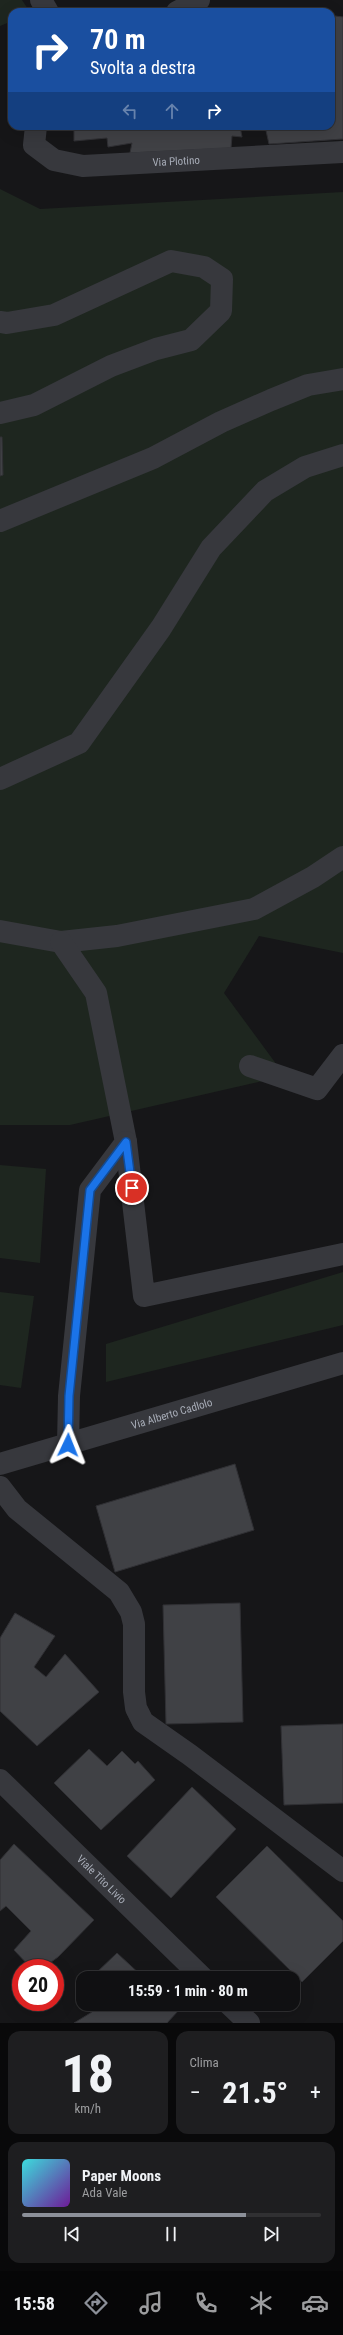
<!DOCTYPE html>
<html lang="it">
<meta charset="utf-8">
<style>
:root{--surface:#101012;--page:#1e1e20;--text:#f1f3f6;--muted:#9c9d9f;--line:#303032;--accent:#8c9099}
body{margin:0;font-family:"Roboto Condensed",sans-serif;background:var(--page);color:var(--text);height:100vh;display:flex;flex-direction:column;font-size:15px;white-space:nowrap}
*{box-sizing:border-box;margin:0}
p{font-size:13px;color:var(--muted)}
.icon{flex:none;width:22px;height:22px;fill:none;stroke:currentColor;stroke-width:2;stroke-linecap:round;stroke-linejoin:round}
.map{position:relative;height:2023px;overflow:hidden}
.details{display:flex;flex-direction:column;gap:8px;padding:8px;background:#09090a;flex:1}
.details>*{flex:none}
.top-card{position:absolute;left:8px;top:8px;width:327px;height:122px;border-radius:12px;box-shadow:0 4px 16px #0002,0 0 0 1px var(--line);background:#1a4fa0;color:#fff;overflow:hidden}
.speed{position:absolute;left:12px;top:1959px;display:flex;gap:8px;font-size:20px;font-weight:700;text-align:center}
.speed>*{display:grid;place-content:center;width:52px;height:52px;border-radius:50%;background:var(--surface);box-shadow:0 4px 16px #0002,0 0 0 1px var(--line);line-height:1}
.speed .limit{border:6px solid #d22;background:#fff;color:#111}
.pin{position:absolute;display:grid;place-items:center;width:34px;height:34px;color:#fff;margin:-17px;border:2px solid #fff;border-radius:50%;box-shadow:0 1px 4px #0007}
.me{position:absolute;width:44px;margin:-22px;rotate:2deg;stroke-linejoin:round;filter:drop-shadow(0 0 3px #0008)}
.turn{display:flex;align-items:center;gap:14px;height:84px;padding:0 16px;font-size:18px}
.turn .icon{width:52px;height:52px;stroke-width:2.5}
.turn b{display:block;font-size:28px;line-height:34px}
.lanes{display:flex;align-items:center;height:38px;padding:0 16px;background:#0003;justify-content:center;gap:20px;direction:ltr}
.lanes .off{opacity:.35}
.big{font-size:30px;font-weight:700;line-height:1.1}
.details .card{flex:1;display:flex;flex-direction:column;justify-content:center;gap:6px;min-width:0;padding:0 14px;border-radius:12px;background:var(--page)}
.details .dial{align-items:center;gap:0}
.dial b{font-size:52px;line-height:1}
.song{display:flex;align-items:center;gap:12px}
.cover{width:48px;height:48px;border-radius:6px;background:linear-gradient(135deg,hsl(180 70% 55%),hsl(280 70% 35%))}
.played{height:4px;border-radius:2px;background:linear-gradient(90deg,var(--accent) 75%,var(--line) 75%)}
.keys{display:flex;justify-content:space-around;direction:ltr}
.heat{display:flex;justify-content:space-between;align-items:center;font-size:22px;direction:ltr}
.details .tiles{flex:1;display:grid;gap:8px;grid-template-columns:1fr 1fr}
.card:last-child{grid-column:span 2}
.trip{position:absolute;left:76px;top:1971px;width:224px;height:40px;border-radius:12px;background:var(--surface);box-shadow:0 4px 16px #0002,0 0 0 1px var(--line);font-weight:700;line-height:40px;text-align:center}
.dock{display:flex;height:64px;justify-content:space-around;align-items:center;background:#060607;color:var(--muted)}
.dock .icon{width:28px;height:28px}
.dock .active{color:var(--accent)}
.dock b{font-size:18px;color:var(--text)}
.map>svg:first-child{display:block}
.green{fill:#1e261f}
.building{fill:#404145;stroke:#303034}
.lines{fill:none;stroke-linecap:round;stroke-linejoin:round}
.minor{stroke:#37383d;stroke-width:22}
.route-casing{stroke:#114b97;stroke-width:10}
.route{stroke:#1a73e8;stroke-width:7}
.labels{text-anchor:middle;stroke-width:3;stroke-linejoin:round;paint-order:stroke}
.street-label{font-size:11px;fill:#a8adb8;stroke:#111113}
</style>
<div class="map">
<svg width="343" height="2023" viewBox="0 0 343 2023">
<rect width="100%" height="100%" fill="#161618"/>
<!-- green -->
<g class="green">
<path d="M0,0H22L30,12H12V21L0,26Z"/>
<path d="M0,189L40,209L343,192V953L259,936L224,993L285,1076L70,1125H0Z"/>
<path d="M0,1165L46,1169L40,1263L0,1258Z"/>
<path d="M343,1272V1325L106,1382V1344Z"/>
<path d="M0,1292L34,1296L21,1388L0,1385Z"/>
</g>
<!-- building -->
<g class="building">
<path d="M335,16L343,17V139L269,144L265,126H331V17Z"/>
<path d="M74,126H240L242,137L232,136L231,148L130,153L132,143L108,147L107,138L74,141Z"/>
<path d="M0,437H2L3,475L0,476Z"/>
<path d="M235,1464L254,1530L115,1572L96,1506Z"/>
<path d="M240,1603L243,1722L166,1724L163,1605Z"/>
<path d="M15,1613L55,1636L34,1667L46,1677L65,1654L99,1692L37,1746L0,1711V1638Z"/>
<path d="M343,1724V1803L284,1805L281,1726Z"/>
<path d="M89,1749L107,1766L122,1751L135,1764L138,1761L155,1780L101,1830L54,1783Z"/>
<path d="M192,1787L236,1829L171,1898L127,1856Z"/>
<path d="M14,1844L94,1920L58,1957L43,1968H31L14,1950L31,1931L6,1906L0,1911V1860Z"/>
<path d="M267,1846L343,1921V1941L302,1982L216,1897Z"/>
<path d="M117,1953L144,1978H98L94,1975Z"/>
<path d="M100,2004H173L179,2010L167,2023H74L92,2012Z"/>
</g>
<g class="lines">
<!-- minor -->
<g class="minor">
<path d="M41,0L48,12"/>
<path d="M177,12L199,0"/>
<path id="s1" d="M36,126L34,145L54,160L83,166L343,152"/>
<path d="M0,322L7,323L54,315L171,261L204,267L222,279L221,311L191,340L156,349L111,366L34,405L0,413"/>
<path d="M0,521L153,458L221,422L271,400L308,385L343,379"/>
<path d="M0,779L79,743L161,628L211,548L265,491L305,467L343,455"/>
<path d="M0,931L61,942L117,936L254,909L313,877L343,857"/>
<path d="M61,942L96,993L126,1142L90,1190L69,1396L68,1445"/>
<path d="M250,1066L317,1089L343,1055"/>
<path d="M126,1142L144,1296L343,1254"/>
<path id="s2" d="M0,1464L343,1363"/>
<path d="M0,1487L17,1509L119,1592L131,1612L134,1624V1692L136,1708L143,1722L190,1755L343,1871"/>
<path id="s3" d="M0,1780L203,1978"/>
<path d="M229,2004L249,2023"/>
</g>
</g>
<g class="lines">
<defs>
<path id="route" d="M68,1445L69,1396L90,1190L126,1142L132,1188"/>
</defs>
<!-- route casing -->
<use href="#route" class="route-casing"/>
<!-- route -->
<use href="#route" class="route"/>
</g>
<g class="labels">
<!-- street labels -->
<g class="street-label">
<text dy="4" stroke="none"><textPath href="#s1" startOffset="167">Via Plotino</textPath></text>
<text dy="4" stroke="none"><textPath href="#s2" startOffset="179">Via Alberto Cadlolo</textPath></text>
<text dy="4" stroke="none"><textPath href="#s3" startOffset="142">Viale Tito Livio</textPath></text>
</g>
</g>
</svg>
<div class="speed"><div class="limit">20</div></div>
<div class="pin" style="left:132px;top:1188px;background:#d93025"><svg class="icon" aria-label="arrive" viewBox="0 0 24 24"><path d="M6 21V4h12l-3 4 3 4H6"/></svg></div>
<svg class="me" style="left:68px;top:1445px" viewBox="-20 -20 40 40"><path d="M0-17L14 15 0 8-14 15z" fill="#1a73e8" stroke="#fff" stroke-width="4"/></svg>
<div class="trip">15:59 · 1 min · 80 m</div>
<div class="top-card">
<div class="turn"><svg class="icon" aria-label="right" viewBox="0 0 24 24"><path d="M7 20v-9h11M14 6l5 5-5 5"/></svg><div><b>70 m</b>Svolta a destra</div></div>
<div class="lanes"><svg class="icon off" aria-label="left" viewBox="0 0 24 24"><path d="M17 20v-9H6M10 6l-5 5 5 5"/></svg><svg class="icon off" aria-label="ahead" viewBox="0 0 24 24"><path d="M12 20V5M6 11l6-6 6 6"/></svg><svg class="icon" aria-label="right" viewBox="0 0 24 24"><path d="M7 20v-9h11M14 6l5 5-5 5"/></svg></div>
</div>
</div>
<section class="details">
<div class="tiles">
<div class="card dial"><b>18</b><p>km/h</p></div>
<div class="card"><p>Clima</p>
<div class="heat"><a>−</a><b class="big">21.5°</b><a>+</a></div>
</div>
<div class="card">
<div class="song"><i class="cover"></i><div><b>Paper Moons</b><p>Ada Vale</p></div></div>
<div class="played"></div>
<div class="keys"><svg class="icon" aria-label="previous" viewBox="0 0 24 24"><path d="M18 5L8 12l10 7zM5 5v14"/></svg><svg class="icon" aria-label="pause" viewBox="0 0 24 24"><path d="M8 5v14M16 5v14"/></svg><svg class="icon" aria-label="next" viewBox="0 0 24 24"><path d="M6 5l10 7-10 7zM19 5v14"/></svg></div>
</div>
</div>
</section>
<nav class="dock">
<b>15:58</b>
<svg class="icon active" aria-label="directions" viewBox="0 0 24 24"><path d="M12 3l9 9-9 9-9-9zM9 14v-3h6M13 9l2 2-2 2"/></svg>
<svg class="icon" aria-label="music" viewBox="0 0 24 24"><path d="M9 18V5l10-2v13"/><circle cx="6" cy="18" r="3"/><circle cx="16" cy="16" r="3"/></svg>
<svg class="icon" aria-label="phone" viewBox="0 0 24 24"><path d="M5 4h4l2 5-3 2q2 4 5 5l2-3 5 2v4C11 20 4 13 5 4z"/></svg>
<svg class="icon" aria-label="climate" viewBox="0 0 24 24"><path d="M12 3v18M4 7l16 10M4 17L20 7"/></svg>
<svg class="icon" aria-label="car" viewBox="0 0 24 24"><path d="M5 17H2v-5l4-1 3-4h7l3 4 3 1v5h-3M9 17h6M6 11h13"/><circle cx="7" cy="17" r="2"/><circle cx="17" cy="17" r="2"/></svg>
</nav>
